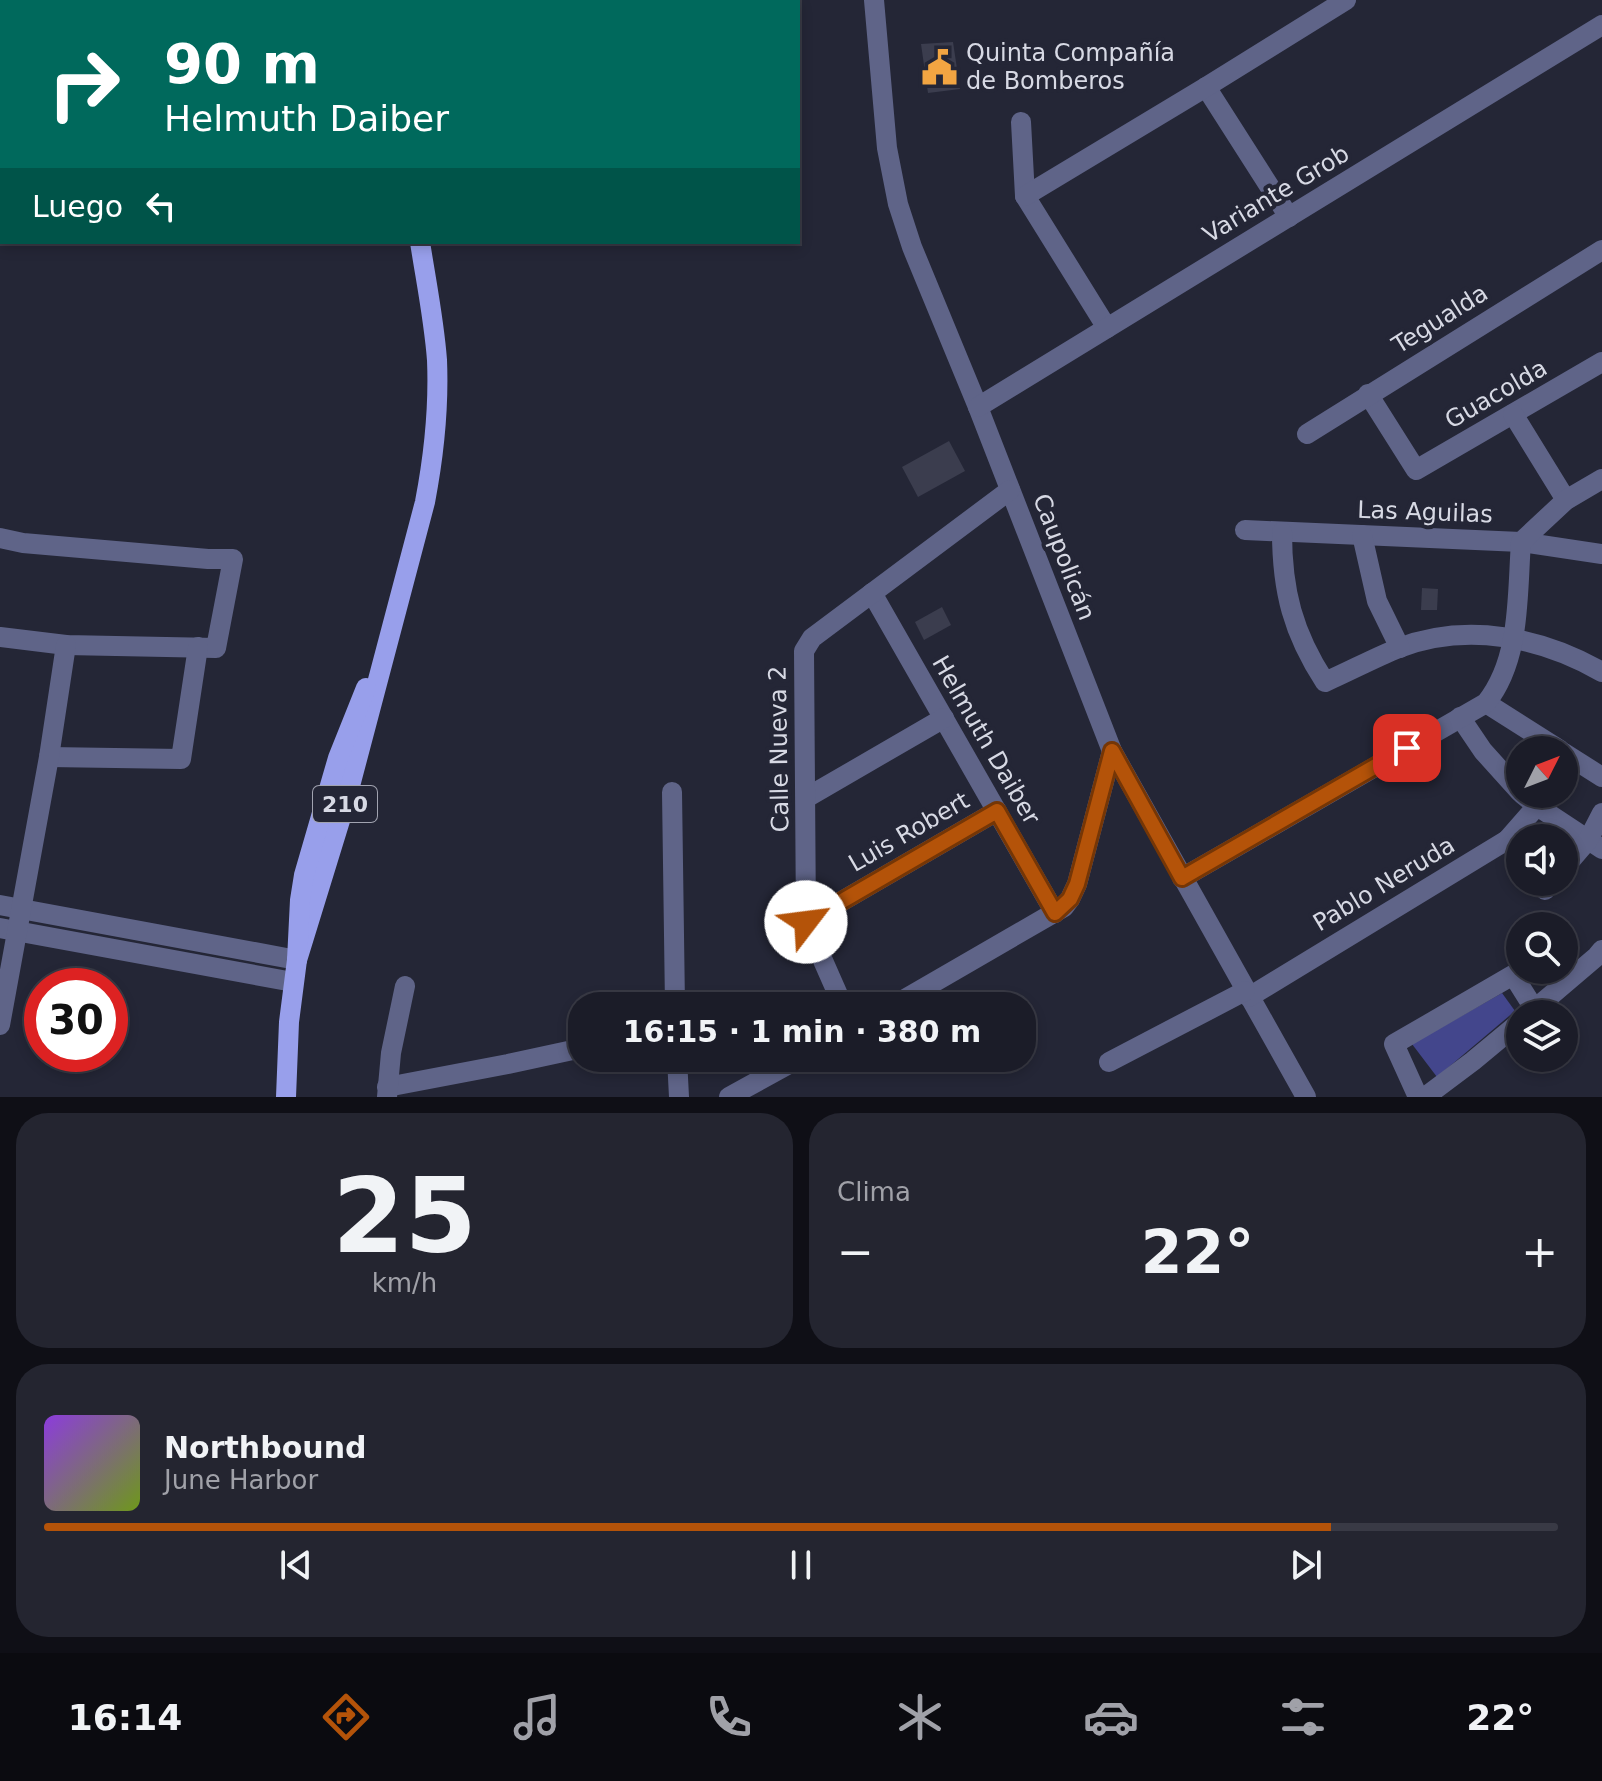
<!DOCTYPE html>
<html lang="es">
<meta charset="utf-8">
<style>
:root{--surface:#1b1c28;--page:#242530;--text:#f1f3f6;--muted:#a0a1a8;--line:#393a45;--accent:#b45309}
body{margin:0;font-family:"DejaVu Sans",sans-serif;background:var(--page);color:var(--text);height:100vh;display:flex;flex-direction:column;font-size:30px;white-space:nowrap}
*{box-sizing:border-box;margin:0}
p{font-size:26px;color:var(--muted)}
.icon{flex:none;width:44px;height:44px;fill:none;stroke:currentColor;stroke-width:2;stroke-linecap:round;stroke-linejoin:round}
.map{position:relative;height:1097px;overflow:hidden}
.details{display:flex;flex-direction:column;gap:16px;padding:16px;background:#0f0f16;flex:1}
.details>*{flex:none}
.top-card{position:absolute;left:0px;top:0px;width:800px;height:244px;box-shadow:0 4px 12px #0003,0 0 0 2px var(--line);background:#00695c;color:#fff;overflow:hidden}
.needle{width:52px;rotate:48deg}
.controls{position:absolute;left:1506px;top:736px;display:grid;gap:16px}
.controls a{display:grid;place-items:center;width:72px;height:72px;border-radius:50%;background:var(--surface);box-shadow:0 4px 12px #0003,0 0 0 2px var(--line);font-size:40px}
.speed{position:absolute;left:24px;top:968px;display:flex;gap:16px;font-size:40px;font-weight:700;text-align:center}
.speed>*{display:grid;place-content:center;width:104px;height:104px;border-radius:50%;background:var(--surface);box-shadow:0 4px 12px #0003,0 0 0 2px var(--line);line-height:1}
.speed .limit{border:12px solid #d22;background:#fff;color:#111}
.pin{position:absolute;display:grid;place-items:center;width:68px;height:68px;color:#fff;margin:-34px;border-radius:16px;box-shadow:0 4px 12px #0006}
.me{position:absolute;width:88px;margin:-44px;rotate:60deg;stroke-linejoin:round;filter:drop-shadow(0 0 6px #0008)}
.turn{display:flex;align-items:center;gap:28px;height:168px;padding:0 32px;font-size:36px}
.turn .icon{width:104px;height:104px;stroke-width:2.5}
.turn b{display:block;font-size:56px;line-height:68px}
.then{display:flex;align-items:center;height:76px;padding:0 32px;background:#0003;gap:16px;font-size:30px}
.big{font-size:60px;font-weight:800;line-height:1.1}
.details .tile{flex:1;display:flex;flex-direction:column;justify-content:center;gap:12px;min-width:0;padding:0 28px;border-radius:32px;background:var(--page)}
.details .dial{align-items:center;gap:0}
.dial b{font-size:104px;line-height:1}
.song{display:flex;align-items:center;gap:24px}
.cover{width:96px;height:96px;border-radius:12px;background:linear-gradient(135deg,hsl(270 70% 55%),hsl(80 70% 35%))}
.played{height:8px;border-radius:4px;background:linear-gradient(90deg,var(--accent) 85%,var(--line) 85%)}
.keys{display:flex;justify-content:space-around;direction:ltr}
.heat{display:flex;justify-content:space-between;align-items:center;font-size:44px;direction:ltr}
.details .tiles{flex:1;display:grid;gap:16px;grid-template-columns:1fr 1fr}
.tile:last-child{grid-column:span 2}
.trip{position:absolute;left:568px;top:992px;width:468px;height:80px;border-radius:32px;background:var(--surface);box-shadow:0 4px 12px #0003,0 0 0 2px var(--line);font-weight:800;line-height:80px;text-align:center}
.tabs{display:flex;height:128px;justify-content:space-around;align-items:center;background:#0b0b10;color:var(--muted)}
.tabs .icon{width:56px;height:56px}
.tabs .selected{color:var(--accent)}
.tabs b{font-size:36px;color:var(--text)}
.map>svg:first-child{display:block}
.green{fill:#43468c}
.building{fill:#3b3d4e}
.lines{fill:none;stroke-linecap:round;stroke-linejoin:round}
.minor{stroke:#5f6488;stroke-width:20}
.major{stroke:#989feb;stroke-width:20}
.route-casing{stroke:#753606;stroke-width:20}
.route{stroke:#b45309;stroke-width:14}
.labels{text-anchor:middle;stroke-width:8;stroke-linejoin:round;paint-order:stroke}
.shield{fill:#242636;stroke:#a1a3b0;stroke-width:2}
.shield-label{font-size:22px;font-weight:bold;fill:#d7d9e4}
.poi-label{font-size:24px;fill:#d7d9e4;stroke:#242636;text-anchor:start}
.street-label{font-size:24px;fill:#d7d9e4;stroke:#242636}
</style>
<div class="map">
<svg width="1602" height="1097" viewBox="0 0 1602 1097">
<rect width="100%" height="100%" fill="#242636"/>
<!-- green -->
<path class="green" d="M1502,993L1515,1011L1437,1077L1412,1044Z"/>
<!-- building -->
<g class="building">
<path d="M953,42L960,89L928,93L921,44Z"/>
<path d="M949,441L965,471L918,497L902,467Z"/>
<path d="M1422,588L1438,589L1437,610H1421Z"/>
<path d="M942,607L951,625L924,640L915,622Z"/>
</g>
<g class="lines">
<!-- minor -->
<g class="minor">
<path d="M13,0V2"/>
<path d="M609,0L610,2"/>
<path d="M874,0L887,148L898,204L912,247L978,407L1112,751L1306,1097"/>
<path d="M322,2L330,0"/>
<path d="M482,2V0"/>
<path d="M630,2L637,0"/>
<path d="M1206,87L1289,217"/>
<path d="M1021,122L1025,196L1107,328"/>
<path d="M1025,196L1206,87L1346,0"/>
<path d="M1368,394L1416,470L1602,362"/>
<path d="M978,407L1602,25"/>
<path d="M1513,414L1566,500"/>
<path d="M1307,434L1602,250"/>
<path d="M1245,530L1521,542L1602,554"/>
<path d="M1282,532C1282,591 1293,633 1325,682C1350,671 1374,658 1399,648C1467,622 1541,637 1602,672"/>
<path d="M1362,535L1377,601L1400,648"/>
<path d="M0,538L23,543L208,559H233L216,648L66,645L0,637"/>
<path d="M872,593L1055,913"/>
<path d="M1486,703L1560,750"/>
<path d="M1460,717L1483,751L1520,792"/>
<path d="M1564,753L1602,777"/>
<path d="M49,757L181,759L198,647"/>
<path d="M672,792L675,1006"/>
<path d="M1522,794L1537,806L1602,849"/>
<path d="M806,798L944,718"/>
<path d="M1507,840L1520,857"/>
<path d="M1564,868L1588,840L1602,813"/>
<path d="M1182,878L1486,703C1521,659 1517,596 1521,542L1566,500L1602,479"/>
<path d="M1538,882L1545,890L1552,882"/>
<path d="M0,905L297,960"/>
<path d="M806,922L997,811"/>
<path d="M0,928L293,982"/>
<path d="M1249,997L1507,840L1537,806"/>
<path d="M843,1006L806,922L804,651L812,638L1010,490"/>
<path d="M893,1006L1064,907L1070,899L1077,884L1112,751"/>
<path d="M1529,1014L1597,956L1602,950"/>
<path d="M0,1025L49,757L66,645"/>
<path d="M677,1058L679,1097"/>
<path d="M1109,1062L1245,991"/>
<path d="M387,1087L508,1064L582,1048"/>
<path d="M387,1097L391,1053L405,986"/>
<path d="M729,1097L800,1058"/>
<path d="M1418,1097L1394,1044L1513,975L1535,1010"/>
<path d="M1425,1097L1473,1061L1520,1022"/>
</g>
<!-- major -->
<g class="major">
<path d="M382,0L383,2"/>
<path d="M297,960L346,801L425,502C434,455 439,408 437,360C434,320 426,281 420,242"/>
<path d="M286,1097L289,1022L297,960L300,900L304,875L338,758L366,688"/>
</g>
</g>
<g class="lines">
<defs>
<path id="route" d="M806,922L997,811L1055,913L1070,899L1077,884L1112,751L1182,878L1407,748"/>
</defs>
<!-- route casing -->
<use href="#route" class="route-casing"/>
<!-- route -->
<use href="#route" class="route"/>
</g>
<!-- icons -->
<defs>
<symbol id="civic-bare" viewBox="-9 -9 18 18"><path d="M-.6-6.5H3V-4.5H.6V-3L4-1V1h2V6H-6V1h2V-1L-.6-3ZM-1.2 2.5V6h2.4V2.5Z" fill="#f2a542" stroke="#242636" stroke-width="2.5" paint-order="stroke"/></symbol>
</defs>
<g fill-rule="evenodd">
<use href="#civic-bare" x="914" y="42" width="51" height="51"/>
</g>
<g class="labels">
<!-- shield labels -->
<rect class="shield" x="313" y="786" width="64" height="36" rx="6"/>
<g class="shield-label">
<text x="345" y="812">210</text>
</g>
<!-- poi labels -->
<g class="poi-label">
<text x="966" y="61">Quinta Compañía<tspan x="966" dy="28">de Bomberos</tspan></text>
</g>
<!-- street labels -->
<g class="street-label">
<text transform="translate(1276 194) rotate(-31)" y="8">Variante Grob</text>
<text transform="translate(1440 319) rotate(-32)" y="8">Tegualda</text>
<text transform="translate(1496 394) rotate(-30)" y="8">Guacolda</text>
<text transform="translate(1425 512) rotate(2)" y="8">Las Aguilas</text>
<text transform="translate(1064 557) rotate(69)" y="8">Caupolicán</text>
<text transform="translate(986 740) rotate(60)" y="8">Helmuth Daiber</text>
<text transform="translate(779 749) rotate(-91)" y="8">Calle Nueva 2</text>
<text transform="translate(909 832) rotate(-30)" y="8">Luis Robert</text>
<text transform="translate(1384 884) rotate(-31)" y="8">Pablo Neruda</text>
</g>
</g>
</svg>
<div class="controls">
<a><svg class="needle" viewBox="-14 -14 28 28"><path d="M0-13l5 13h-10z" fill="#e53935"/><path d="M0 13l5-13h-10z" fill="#a0a1a8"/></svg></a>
<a><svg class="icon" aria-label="sound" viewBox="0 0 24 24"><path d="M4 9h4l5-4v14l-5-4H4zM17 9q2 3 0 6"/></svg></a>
<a><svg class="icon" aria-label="search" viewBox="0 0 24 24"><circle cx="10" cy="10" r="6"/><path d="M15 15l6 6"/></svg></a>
<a><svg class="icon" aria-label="layers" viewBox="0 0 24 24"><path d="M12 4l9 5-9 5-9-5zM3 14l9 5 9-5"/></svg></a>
</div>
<div class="speed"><div class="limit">30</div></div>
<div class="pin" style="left:1407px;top:748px;background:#d93025"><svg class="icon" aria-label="arrive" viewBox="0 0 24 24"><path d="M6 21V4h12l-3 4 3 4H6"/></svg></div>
<svg class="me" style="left:806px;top:922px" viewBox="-20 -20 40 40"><circle r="19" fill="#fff"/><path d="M0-13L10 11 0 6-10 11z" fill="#b45309"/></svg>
<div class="trip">16:15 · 1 min · 380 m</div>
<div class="top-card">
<div class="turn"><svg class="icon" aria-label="right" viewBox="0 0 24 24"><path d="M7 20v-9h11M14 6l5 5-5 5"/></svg><div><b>90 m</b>Helmuth Daiber</div></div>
<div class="then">Luego<svg class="icon" aria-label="left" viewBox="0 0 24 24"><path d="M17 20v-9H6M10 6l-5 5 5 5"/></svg></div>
</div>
</div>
<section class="details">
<div class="tiles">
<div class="tile dial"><b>25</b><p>km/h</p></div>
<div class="tile"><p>Clima</p>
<div class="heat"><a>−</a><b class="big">22°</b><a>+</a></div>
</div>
<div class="tile">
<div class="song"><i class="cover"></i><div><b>Northbound</b><p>June Harbor</p></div></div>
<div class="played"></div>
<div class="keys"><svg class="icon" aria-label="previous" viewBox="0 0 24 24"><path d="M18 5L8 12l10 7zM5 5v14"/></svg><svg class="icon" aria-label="pause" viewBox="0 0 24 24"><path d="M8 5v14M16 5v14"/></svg><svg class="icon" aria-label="next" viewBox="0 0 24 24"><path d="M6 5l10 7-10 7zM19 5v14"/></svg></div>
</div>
</div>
</section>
<nav class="tabs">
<b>16:14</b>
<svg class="icon selected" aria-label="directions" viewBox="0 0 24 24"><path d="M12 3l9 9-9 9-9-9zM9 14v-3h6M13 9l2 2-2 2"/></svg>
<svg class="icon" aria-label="music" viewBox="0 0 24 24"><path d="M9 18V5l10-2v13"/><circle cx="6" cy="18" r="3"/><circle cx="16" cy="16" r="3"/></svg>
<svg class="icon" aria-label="phone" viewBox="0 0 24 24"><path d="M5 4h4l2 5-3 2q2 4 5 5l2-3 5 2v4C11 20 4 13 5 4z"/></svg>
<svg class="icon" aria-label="climate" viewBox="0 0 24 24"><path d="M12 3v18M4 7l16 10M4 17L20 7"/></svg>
<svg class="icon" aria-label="car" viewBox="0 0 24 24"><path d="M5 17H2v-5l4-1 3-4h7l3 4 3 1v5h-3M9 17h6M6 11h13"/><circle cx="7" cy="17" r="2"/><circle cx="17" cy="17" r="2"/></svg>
<svg class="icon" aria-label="filters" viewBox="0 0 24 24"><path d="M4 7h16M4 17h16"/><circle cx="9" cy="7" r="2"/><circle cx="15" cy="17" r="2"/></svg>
<b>22°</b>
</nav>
